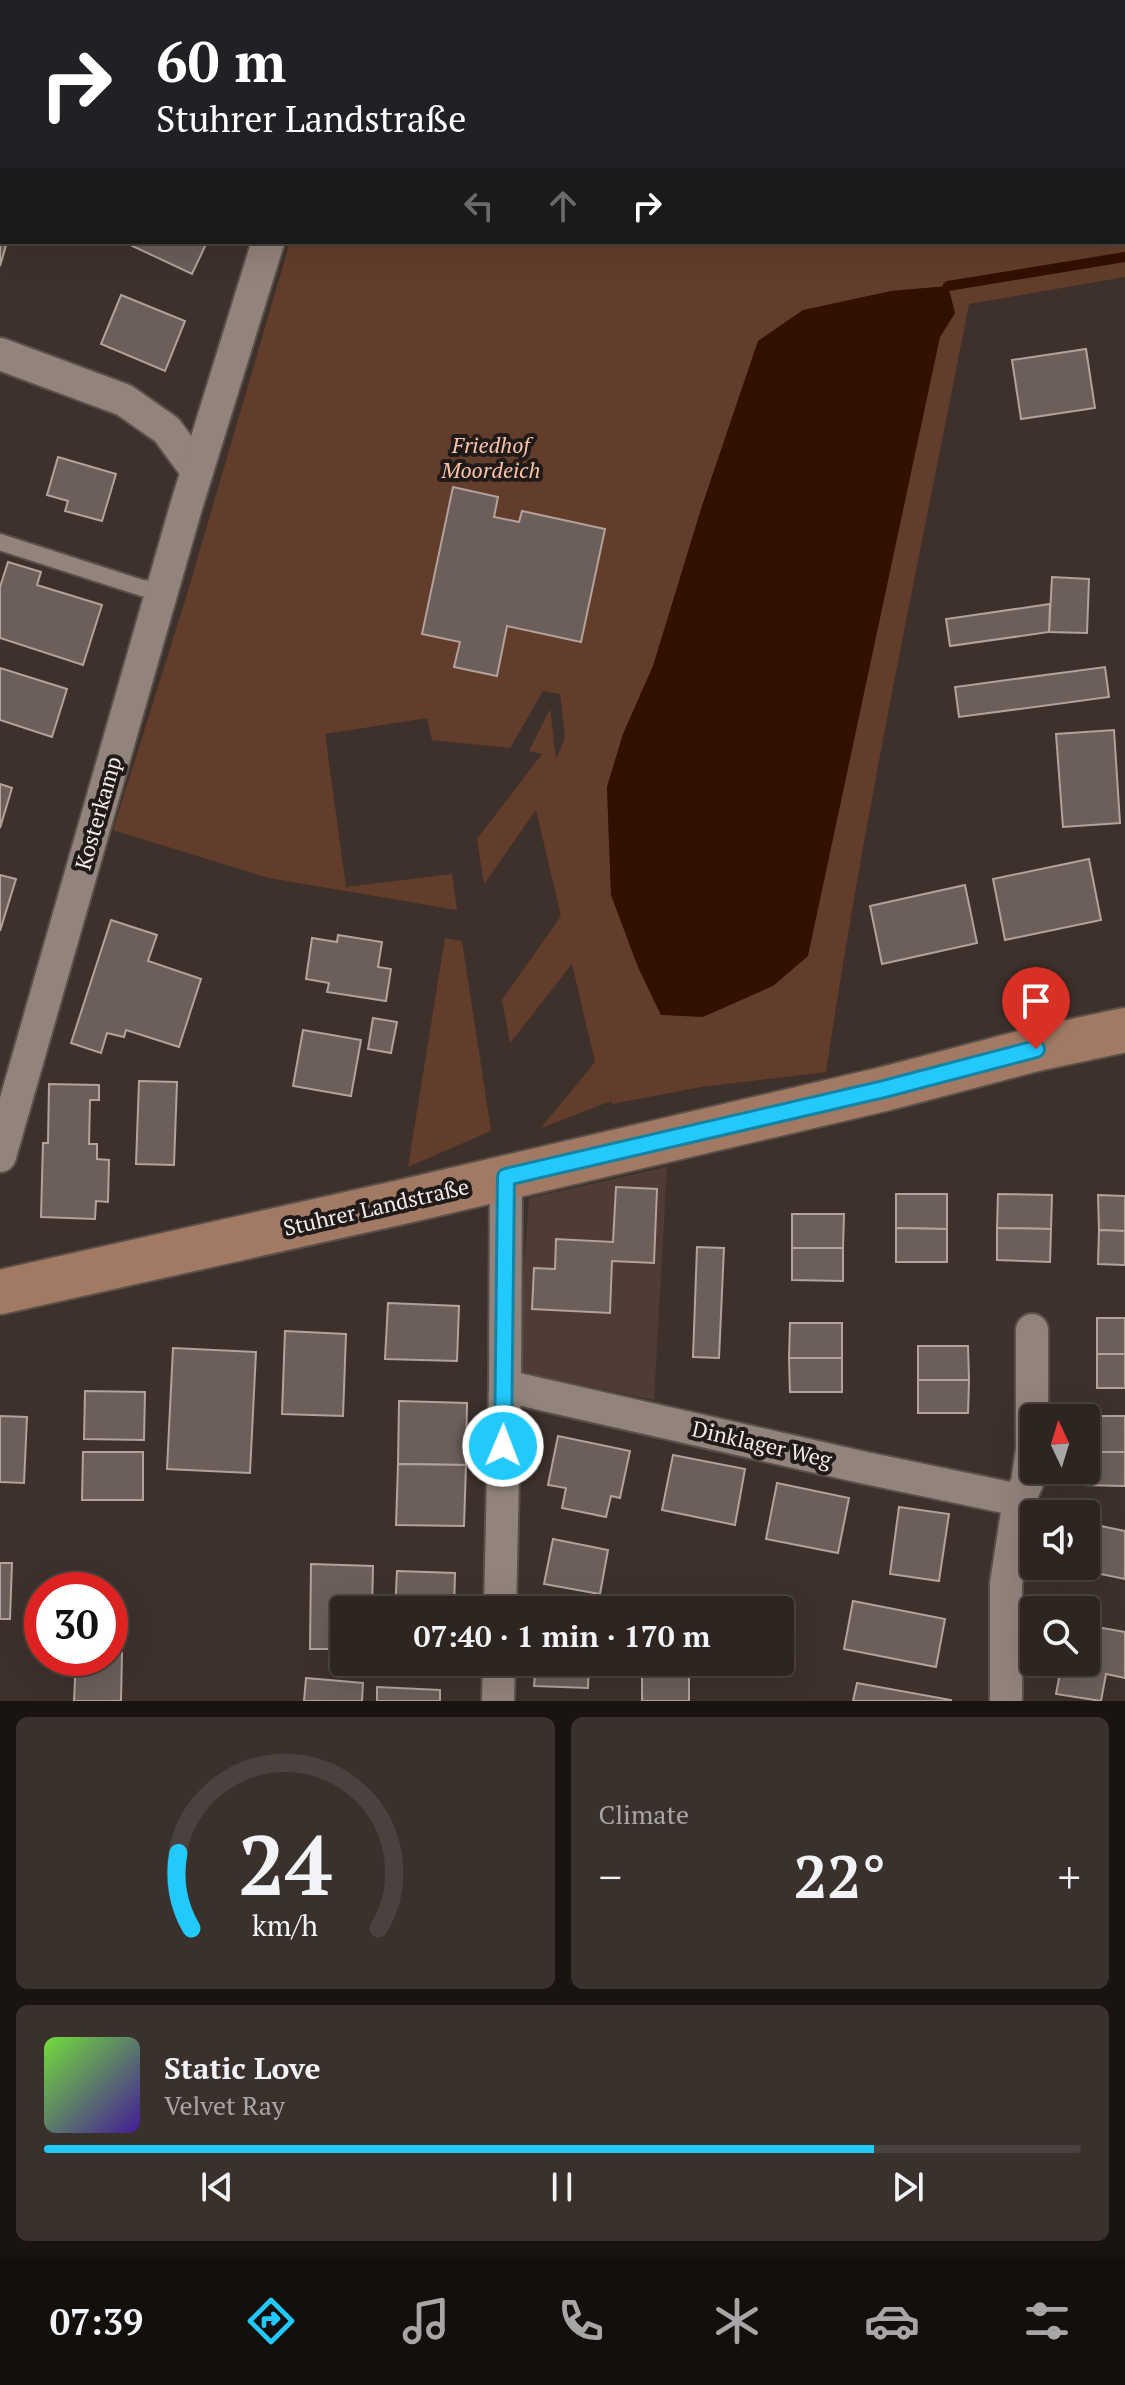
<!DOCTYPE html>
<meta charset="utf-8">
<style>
:root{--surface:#2e2520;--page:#3a312d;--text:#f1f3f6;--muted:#a7a5a5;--line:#49423e;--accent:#22c9fd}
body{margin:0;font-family:"PT Serif",serif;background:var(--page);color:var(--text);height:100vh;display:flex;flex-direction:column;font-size:30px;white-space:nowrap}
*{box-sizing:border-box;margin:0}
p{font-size:26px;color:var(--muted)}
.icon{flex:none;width:44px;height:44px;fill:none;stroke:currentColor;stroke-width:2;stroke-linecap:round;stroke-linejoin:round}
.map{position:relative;height:1701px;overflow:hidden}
.details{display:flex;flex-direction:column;gap:16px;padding:16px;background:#191412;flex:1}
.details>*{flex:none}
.banner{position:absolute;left:0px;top:0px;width:1126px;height:244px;box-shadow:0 8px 32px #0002,0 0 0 2px var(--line);background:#202124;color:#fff;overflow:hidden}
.needle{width:52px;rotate:356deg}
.controls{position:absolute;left:1020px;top:1404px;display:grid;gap:16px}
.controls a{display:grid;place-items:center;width:80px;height:80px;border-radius:8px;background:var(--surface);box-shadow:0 8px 32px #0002,0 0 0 2px var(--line);font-size:40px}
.speed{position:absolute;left:24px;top:1572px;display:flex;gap:16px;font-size:40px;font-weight:700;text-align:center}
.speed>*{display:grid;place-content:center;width:104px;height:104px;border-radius:50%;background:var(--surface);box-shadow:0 8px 32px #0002,0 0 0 2px var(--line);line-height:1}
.speed .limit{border:12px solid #d22;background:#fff;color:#111}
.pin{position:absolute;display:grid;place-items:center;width:68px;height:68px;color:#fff;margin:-82px -34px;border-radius:50% 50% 50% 0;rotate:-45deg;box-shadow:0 0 8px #0007}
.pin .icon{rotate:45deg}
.me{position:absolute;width:88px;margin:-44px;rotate:1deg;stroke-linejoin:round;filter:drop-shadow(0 0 6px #0008)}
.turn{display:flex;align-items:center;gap:28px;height:168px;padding:0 24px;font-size:36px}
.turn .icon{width:104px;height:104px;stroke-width:2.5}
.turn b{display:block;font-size:56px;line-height:68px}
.lanes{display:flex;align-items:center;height:76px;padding:0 24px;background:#0003;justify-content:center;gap:40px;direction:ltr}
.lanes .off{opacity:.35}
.big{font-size:60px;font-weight:800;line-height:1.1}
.details .tile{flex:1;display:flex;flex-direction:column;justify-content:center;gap:12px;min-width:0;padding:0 28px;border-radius:12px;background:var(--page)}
.details .dial{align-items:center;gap:0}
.dial svg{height:208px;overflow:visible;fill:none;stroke:var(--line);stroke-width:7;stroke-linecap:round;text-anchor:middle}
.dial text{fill:var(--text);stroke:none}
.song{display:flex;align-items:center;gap:24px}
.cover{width:96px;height:96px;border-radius:12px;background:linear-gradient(135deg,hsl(100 70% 55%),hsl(260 70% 35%))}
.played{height:8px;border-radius:4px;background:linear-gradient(90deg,var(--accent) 80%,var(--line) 80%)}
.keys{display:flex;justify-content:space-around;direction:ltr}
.heat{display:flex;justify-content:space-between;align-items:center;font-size:44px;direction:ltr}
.details .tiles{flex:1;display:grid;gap:16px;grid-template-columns:1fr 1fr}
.tile:last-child{grid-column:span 2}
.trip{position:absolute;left:330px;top:1596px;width:464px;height:80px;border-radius:8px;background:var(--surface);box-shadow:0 8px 32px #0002,0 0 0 2px var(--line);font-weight:800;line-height:80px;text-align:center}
.tab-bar{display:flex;height:128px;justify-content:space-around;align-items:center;background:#120f0d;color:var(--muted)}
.tab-bar .icon{width:56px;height:56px}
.tab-bar .active{color:var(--accent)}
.tab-bar b{font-size:36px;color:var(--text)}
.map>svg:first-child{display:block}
.built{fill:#4f3c34}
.green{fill:#633d2b;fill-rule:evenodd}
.water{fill:#321000}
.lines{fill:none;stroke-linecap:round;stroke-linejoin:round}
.stream{stroke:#321000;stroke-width:10}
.building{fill:#6c5e58;stroke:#b2a29b;stroke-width:2}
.lane-casing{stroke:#5a504a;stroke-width:20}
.street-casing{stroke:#5a504a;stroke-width:36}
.secondary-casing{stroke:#5a504a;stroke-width:48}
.lane{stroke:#92837c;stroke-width:16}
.street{stroke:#92837c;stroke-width:32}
.secondary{stroke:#a27963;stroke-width:44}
.route-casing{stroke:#1683a4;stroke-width:20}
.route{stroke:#22c9fd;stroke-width:14}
.labels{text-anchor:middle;stroke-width:8;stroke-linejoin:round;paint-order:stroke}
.park-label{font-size:22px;font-style:italic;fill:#fbc3a9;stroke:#201a18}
.street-label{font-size:22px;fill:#f3ebe7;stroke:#201a18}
</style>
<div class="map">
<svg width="1125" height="1701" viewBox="0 0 1125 1701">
<rect width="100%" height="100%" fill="#3e312b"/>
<!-- built -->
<path class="built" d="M667,1167L654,1400L517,1371L529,1198Z"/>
<!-- green -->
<g class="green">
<path d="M0,0H321L320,2H2V100L0,99Z"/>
<path d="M361,0H1125V277L969,304C919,559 864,815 826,1072L701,1087L612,1104L611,1101L541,1128L595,1062L572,964L510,1043L502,1000L561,916L536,810L484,884L477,839L542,754L529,751L550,709L556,760L565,737L560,694L543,691L510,748L432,740L427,718L325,734L346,887L452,874L457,910L269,878L113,830L185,601L290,242H1124V2H360ZM948,286L955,313L940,337L661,1015L638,967L611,895L607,787L623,734L653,666L702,506L758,341L891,291Z"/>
<path d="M445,938L462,941L491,1131L408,1167Z"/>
</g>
<!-- water -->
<path class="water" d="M948,286L955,313L940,337L808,956L773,986L703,1017L661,1015L638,967L611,895L607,787L623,734L653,666L702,506L758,341L803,310L891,291Z"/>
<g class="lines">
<!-- stream -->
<g class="stream">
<path d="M191,0L195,2"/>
<path d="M259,2L261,0"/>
<path d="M948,286L1125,257"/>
</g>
</g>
<!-- building -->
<g class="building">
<path d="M0,130H2L1,193H0Z"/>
<path d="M0,205H2V242H7L0,266Z"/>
<path d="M124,242H207L192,274Z"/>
<path d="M121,295L185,321L165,371L101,344Z"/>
<path d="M1086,349L1095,408L1021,419L1012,360Z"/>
<path d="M58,457L116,474L102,521L65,511L68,501L47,495Z"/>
<path d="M453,487L498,497L494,517L519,522L522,511L605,529L581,642L507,626L497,676L454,667L460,642L422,634Z"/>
<path d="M8,562L41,572L37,585L102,605L83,665L0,638V587Z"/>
<path d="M1052,577L1089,579L1087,633L1049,632Z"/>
<path d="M1050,604L1049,632L950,646L946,619Z"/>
<path d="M1105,667L1109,697L959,717L955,687Z"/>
<path d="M0,668L67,689L52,737L0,720Z"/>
<path d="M1114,730L1120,823L1063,827L1056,734Z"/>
<path d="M0,784L12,788L0,828Z"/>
<path d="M1089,859L1101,920L1005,940L993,879Z"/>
<path d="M0,875L16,879L0,931Z"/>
<path d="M965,885L977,943L882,964L870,906Z"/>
<path d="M111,920L157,935L148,961L201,979L179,1047L126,1030L124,1037L107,1033L101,1053L71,1043Z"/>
<path d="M338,935L382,942L378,967L391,969L386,1001L327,992L329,983L306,979L312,938L337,942Z"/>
<path d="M373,1018L397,1022L391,1053L368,1049Z"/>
<path d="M303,1030L361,1040L351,1096L293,1086Z"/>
<path d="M139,1081L177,1082L174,1165L136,1164Z"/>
<path d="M49,1084L99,1085V1100H90L89,1144H97V1159L109,1160L108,1202L96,1201L95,1219L41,1217L43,1143H48Z"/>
<path d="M616,1187L657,1189L654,1263L612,1261L610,1313L532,1309L534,1268L555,1269L556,1239L613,1242Z"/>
<path d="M896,1194H947V1229L896,1228Z"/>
<path d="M998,1194L1052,1195L1051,1229L997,1228Z"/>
<path d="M1098,1195L1125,1196V1231L1099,1230Z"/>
<path d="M792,1214H844L843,1248H792Z"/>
<path d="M896,1228L947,1229V1262H896Z"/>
<path d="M997,1228L1051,1229L1050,1262L997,1260Z"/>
<path d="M1099,1230L1125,1231V1265L1098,1264Z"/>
<path d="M697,1247L724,1248L719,1358L693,1357Z"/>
<path d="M792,1248H843V1281L792,1280Z"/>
<path d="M388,1303L459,1306L457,1361L385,1359Z"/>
<rect x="1097" y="1318" width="28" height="36"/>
<path d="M790,1323H842V1358H789Z"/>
<path d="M285,1331L346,1334L343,1416L282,1414Z"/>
<path d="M918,1346H968L969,1380H918Z"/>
<path d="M173,1348L256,1352L250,1473L167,1469Z"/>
<rect x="1097" y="1354" width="28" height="34"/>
<path d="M789,1358H842V1392H790Z"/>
<path d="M918,1380H969L968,1413H918Z"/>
<path d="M85,1391L145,1392L144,1440L84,1439Z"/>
<path d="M399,1401L467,1403L466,1465L398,1464Z"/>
<path d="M0,1416L27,1417L24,1483L0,1482Z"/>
<path d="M1083,1416H1125V1452H1086V1418H1083Z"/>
<path d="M558,1436L630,1451L620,1498L611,1496L606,1517L562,1508L566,1488L548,1485Z"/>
<path d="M83,1452H143V1500H82Z"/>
<path d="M1086,1452H1125V1486L1082,1485V1470H1086Z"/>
<path d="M673,1455L745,1469L735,1525L662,1510Z"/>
<path d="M398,1464L466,1465L464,1526L396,1525Z"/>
<path d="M777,1483L849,1498L838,1553L766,1539Z"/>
<path d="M899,1507L949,1514L939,1581L890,1574Z"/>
<path d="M1096,1525L1125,1531V1579L1086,1571Z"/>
<path d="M553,1539L608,1550L600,1594L544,1584Z"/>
<path d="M0,1563H12L10,1619H0Z"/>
<path d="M311,1564L373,1566L372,1610H344V1649H310Z"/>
<path d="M397,1571L455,1573L454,1610H395Z"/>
<path d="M853,1601L945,1619L936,1667L844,1649Z"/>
<path d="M1086,1625L1125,1632V1678L1106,1674L1101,1701L1056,1694L1062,1662H1086Z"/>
<path d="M110,1652L122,1653L121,1701H74L76,1658H110Z"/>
<path d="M536,1662H589L588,1688L534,1686Z"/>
<rect x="642" y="1662" width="47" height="39"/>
<path d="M306,1678L363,1683L362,1701H304Z"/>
<path d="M857,1683L951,1700V1701H853Z"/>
<path d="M377,1687L440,1690V1701H377Z"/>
</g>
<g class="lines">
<defs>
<path id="lane" d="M0,542L142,588L162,590"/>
<g id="street">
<path d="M339,2L340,0"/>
<path d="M0,354L124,400L167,430L197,471"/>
<path d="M0,1156L186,507L268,242"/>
<path d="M505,1386L861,1467L1019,1500"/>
<path d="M500,1610L505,1386L506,1177"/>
<path d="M498,1701L499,1662"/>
<path d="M1006,1701V1584L1019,1500L1027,1483L1032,1450V1330"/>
</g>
<path id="secondary" d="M0,1292L406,1201L884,1089L1036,1049L1125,1030"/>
</defs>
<!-- lane casing -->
<use href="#lane" class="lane-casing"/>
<!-- street casing -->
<use href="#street" class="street-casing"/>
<!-- secondary casing -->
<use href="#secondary" class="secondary-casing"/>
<!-- lane -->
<use href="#lane" class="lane"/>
<!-- street -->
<use href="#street" class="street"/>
<!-- secondary -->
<use href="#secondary" class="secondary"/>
</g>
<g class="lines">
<defs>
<path id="route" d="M503,1446L506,1177L884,1089L1036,1049"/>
</defs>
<!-- route casing -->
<use href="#route" class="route-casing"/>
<!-- route -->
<use href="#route" class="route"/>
</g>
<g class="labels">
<!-- park labels -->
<g class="park-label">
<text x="491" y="453">Friedhof<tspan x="491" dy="25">Moordeich</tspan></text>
</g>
<!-- street labels -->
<g class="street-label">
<text transform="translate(98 813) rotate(-74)" y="8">Kosterkamp</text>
<text transform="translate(376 1207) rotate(-13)" y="8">Stuhrer Landstraße</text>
<text transform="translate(762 1444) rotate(13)" y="8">Dinklager Weg</text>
</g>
</g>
</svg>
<div class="controls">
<a><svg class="needle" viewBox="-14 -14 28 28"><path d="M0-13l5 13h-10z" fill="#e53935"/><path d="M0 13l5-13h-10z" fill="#a7a5a5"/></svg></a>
<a><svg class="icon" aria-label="sound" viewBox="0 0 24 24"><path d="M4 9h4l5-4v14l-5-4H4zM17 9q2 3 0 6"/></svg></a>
<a><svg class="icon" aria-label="search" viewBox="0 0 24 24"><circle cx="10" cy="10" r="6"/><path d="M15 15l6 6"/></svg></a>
</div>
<div class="speed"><div class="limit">30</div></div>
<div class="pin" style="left:1036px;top:1049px;background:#d93025"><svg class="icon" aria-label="arrive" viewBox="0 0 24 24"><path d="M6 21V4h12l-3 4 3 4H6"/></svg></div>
<svg class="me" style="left:503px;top:1446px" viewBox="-20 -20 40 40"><circle r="17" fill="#22c9fd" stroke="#fff" stroke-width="3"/><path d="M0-11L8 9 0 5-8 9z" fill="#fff"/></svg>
<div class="trip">07:40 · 1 min · 170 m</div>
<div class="banner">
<div class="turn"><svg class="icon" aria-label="right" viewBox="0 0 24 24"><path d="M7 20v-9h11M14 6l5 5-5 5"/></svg><div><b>60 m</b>Stuhrer Landstraße</div></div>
<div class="lanes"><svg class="icon off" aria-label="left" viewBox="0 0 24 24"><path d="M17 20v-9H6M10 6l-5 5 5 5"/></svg><svg class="icon off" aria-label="ahead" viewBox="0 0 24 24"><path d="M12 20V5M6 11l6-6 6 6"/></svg><svg class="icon" aria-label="right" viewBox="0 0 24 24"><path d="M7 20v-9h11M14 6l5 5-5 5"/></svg></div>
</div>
</div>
<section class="details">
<div class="tiles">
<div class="tile dial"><svg viewBox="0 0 100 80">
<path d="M14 69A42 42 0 1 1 86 69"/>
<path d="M14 69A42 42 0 0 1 9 40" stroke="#22c9fd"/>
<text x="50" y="56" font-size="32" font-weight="700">24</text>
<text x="50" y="72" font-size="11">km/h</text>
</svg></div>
<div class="tile"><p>Climate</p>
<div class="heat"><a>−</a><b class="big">22°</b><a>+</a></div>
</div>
<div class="tile">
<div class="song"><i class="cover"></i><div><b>Static Love</b><p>Velvet Ray</p></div></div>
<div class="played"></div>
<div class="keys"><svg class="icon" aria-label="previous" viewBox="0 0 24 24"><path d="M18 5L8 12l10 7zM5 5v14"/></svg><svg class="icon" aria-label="pause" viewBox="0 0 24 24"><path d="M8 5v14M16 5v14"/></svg><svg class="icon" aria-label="next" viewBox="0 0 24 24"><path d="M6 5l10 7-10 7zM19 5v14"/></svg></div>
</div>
</div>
</section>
<nav class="tab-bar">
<b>07:39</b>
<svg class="icon active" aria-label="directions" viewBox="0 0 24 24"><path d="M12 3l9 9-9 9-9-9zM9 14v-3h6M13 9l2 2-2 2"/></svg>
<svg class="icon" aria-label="music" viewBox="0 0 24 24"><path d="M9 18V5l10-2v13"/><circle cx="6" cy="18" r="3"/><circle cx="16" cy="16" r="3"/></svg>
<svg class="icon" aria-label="phone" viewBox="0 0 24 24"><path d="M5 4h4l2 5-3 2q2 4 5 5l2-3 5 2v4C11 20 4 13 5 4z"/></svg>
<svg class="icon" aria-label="climate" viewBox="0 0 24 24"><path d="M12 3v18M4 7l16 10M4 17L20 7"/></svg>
<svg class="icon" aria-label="car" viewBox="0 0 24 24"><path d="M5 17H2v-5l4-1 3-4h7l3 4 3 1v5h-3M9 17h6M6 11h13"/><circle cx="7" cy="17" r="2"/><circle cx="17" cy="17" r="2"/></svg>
<svg class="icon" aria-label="filters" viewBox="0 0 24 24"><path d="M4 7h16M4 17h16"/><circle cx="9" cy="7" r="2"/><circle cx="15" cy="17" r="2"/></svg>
</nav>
